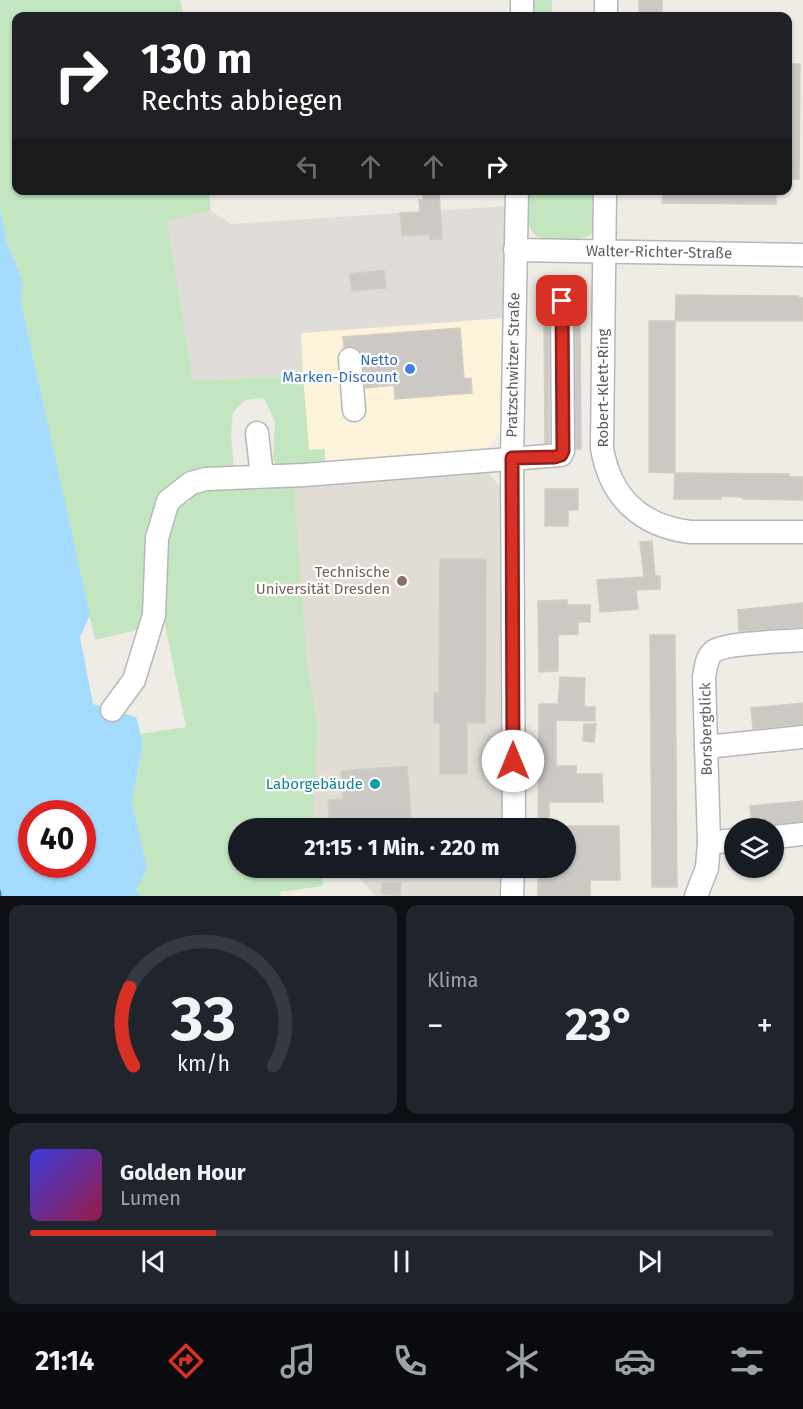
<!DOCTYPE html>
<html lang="de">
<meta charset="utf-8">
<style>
:root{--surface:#171b24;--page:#20242c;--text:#f1f3f6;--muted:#9ea1a6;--line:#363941;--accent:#d93025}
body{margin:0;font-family:"Fira Sans",sans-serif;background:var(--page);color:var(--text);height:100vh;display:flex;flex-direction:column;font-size:22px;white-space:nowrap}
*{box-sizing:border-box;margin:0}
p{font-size:20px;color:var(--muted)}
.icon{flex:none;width:33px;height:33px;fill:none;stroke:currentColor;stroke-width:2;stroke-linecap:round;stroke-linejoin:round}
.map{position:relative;height:896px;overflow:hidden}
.sheet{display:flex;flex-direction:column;gap:9px;padding:9px;background:#0d0f14;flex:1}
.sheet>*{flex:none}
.hud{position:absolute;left:12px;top:12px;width:780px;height:183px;border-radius:12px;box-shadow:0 2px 4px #0004;background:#202124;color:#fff;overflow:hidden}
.fabs{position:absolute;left:724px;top:818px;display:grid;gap:12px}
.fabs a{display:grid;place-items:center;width:60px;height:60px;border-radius:50%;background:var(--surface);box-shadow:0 2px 4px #0004;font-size:30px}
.speed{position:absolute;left:18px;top:800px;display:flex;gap:12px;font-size:30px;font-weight:700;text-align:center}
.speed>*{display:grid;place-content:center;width:78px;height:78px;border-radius:50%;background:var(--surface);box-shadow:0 2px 4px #0004;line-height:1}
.speed .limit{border:9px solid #d22;background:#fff;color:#111}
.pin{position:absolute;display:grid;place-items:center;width:51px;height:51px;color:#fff;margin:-26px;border-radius:12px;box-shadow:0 3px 9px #0006}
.me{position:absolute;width:66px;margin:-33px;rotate:0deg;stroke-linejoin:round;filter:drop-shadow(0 0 4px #0008)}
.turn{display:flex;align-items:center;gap:21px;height:126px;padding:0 30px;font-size:27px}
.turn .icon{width:78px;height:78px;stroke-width:2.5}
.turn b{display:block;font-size:42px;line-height:51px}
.lanes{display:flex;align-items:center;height:57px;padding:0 30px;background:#0003;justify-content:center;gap:30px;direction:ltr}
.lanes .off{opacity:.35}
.big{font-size:45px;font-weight:700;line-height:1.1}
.sheet .card{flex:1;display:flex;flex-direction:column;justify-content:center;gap:9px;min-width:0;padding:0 21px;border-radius:12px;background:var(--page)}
.sheet .dial{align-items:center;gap:0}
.dial svg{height:156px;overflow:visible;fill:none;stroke:var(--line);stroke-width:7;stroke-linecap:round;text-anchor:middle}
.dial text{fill:var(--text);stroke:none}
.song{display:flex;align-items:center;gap:18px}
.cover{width:72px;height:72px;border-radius:9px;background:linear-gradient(135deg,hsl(240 70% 55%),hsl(340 70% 35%))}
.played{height:6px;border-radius:3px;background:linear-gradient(90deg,var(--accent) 25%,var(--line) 25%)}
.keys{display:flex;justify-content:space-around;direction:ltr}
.heat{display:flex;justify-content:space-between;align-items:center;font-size:33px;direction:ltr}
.sheet .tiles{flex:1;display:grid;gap:9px;grid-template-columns:1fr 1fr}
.card:last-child{grid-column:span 2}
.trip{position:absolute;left:228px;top:818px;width:348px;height:60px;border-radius:30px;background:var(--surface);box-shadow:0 2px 4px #0004;font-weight:700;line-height:60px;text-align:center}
.tab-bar{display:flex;height:96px;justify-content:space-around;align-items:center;background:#090b0e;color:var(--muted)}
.tab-bar .icon{width:42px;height:42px}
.tab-bar .active{color:var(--accent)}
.tab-bar b{font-size:27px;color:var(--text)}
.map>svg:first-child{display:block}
.commercial{fill:#fdf3da}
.industrial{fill:#e0ddd8}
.education{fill:#e1ddd5}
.green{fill:#c3e6c1}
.water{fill:#a5dcfe;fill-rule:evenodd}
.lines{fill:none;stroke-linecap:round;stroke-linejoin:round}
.ferry{stroke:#3e77a7;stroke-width:1.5;stroke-dasharray:8 6;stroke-linecap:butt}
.building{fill:#ccc8c3;stroke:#d3cdc2;stroke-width:1.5}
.minor-casing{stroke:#b5b7bb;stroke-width:25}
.minor{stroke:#fff;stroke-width:22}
.route-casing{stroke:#8d1f18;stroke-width:15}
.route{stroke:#d93025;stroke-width:10}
.shop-dot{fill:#3f7fe0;stroke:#fff;stroke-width:2}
.education-dot{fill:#8d6e63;stroke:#fff;stroke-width:2}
.culture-dot{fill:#0f9aa8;stroke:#fff;stroke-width:2}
.labels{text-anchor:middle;stroke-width:4.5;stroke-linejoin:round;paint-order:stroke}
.street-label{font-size:15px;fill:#5c6064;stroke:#fff}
.shop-label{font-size:15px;fill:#366cbe;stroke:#fff;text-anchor:end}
.education-label{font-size:15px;fill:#785e54;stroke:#fff;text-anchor:end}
.culture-label{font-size:15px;fill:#0d838f;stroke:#fff;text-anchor:end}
</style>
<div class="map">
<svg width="803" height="896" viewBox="0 0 803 896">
<rect width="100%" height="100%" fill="#eeece4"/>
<!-- commercial -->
<path class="commercial" d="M505,318L503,427L489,446L469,455L325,467V449L309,450L300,333Z"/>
<!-- industrial -->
<path class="industrial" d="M507,206L505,318L301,333L303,375L193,381L167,220L211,211L231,224Z"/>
<!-- education -->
<g class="education">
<path d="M469,472L489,473L500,487L503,501L504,828H317L314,808L318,726L307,661L294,485Z"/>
<path d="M322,867H504V896H375L357,875L324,878Z"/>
</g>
<!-- green -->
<g class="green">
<path d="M0,0H180L184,16H16V190L209,191L211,211L167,221L193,381L303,375L309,450L325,449V467H277L273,458L275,422L264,398L245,400L233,412L231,435L234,470L183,479L148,613L137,630L95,640L21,302V293L23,287L7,243L0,207Z"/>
<rect x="530" y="0" width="22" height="16"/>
<path d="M526,191H595L598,226C596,229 594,232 591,234C582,242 547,240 536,236C524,222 526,208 526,191Z"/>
<path d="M235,482L237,490L294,485L307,661L318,726L314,808L317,828H238V867H322L323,886L280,892L281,896H140L136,890L132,803L143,744L140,734L186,727L159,596L161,538L181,496L184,504L190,502V490Z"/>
</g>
<!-- water -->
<path class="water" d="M0,207L7,243L22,280L23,287L21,293V302L90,615L80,637L93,704L136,717L143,744L132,802L147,869L136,890L140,896H0ZM32,813H82V864H32Z"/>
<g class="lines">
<!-- ferry -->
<path class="ferry" d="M0,890L1,896"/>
</g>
<!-- building -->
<g class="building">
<rect x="639" y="0" width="23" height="16"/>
<path d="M788,64H800L799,179H788Z"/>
<path d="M423,190H439L442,239L430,240L429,234L402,236L400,213L420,212L419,200H423Z"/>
<path d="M663,190H776V204L662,203Z"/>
<path d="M384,270L386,288L352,291L350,274Z"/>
<path d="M676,295L798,296V298H803V321H675Z"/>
<path d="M575,300H580L581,449H576Z"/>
<path d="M544,301H549V442L545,443Z"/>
<path d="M649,321H675V473L649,472Z"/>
<path d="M460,328L464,379L471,378L472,393L395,399L394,385L366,388L361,352L355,347H344L343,337Z"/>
<path d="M675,473L789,474V477H803V500L743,499V497L721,496V499H674Z"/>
<path d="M545,489H578V510H568V526H545Z"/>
<path d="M652,541L655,576H660V589L636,590L638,609L600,612L597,580L644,577L640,542Z"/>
<path d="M440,559H486L485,723H467V774H440V723H434V693H439Z"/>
<path d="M567,600V605H590V622H578V634L558,635V671L539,672L538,601Z"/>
<path d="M803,603V627L739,631L738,610Z"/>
<path d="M650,635H675L677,887H652Z"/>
<path d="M560,677L585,678L584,707H595V721L556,720V766H576V774H602L603,802H549V828H538L539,704H558Z"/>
<path d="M803,703V724L753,729L751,708Z"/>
<path d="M584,724H596L594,742L583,741Z"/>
<path d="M407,766L412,828H330L328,800L343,799L341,771Z"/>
<path d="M803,801V821L752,828L750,806Z"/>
<path d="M567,826H619L620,880H590V896H538V867H567Z"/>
<path d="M382,883H401L400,896L382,894Z"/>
</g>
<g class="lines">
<defs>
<g id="minor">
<path d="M522,16V0"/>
<path d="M606,16V0"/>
<path d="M605,190L602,448C610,497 641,526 690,532H803"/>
<path d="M515,250L803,255"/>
<path d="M350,359L354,410"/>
<path d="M257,433L262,476"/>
<path d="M112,710L134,680L154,615L157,538L168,501L191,483L206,479L304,475L561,455L563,451L562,301"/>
<path d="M706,747L803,737"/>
<path d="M514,828L512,458L517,190"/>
<path d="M774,837L803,834"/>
<path d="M709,843L735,840"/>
<path d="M512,896L513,867"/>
<path d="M696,896L707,868L709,843L704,677C706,668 706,657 714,651C729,642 784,642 803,640"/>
</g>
</defs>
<!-- minor casing -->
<use href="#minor" class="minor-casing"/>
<!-- minor -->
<use href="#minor" class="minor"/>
</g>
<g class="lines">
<defs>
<path id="route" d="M513,761L512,458L555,457L561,455L563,451L562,301"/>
</defs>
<!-- route casing -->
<use href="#route" class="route-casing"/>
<!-- route -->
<use href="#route" class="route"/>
</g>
<!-- markers -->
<circle class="shop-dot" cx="410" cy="369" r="6"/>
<circle class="education-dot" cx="402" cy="581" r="6"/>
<circle class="culture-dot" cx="375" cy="784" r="6"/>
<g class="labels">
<!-- street labels -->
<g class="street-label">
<text transform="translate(659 252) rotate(1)" y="5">Walter-Richter-Straße</text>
<text transform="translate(513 365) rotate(-89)" y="5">Pratzschwitzer Straße</text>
<text transform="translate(603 388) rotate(-90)" y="5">Robert-Klett-Ring</text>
<text transform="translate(706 729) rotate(-91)" y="5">Borsbergblick</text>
</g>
<!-- shop labels -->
<g class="shop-label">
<text x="398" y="365">Netto<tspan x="398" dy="17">Marken-Discount</tspan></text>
</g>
<!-- education labels -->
<g class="education-label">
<text x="390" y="577">Technische<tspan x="390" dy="17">Universität Dresden</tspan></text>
</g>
<!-- culture labels -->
<g class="culture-label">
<text x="363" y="789">Laborgebäude</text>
</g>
</g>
</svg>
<div class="fabs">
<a><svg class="icon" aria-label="layers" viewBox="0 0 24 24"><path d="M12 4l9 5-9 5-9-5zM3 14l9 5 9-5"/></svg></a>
</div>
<div class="speed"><div class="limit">40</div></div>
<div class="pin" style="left:562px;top:301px;background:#d93025"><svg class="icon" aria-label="arrive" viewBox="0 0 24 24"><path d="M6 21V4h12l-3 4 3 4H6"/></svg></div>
<svg class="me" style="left:513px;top:761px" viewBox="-20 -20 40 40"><circle r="19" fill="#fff"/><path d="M0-13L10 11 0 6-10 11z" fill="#d93025"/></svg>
<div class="trip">21:15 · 1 Min. · 220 m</div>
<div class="hud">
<div class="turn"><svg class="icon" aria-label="right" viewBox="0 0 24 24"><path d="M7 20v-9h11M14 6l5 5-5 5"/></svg><div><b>130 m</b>Rechts abbiegen</div></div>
<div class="lanes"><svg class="icon off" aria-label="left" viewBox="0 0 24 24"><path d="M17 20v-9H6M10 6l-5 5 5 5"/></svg><svg class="icon off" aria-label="ahead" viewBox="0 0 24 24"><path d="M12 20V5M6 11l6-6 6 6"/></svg><svg class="icon off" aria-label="ahead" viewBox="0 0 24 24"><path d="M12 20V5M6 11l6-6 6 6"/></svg><svg class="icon" aria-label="right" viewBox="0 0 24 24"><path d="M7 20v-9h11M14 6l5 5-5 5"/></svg></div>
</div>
</div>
<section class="sheet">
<div class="tiles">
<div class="card dial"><svg viewBox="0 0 100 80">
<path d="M14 69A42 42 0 1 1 86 69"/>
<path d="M14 69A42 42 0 0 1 12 29" stroke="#d93025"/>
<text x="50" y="56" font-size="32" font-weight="700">33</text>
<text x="50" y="72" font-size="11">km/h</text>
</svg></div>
<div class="card"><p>Klima</p>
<div class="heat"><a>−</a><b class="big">23°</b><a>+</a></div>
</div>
<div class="card">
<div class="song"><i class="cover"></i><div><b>Golden Hour</b><p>Lumen</p></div></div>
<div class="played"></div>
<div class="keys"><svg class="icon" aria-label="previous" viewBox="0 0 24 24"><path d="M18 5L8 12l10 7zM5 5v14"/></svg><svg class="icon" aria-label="pause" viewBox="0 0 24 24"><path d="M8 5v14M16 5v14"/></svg><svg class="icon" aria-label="next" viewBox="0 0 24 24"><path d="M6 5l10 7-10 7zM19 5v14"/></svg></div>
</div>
</div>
</section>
<nav class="tab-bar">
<b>21:14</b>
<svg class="icon active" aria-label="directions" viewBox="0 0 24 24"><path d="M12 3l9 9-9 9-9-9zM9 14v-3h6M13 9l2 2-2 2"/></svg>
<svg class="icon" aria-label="music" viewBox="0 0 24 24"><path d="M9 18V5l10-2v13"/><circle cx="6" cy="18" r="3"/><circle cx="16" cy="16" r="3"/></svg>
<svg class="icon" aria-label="phone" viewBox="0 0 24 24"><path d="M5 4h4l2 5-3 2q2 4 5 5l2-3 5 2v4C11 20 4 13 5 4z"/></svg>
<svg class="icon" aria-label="climate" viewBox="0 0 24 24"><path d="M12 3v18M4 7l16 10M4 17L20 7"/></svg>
<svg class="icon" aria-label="car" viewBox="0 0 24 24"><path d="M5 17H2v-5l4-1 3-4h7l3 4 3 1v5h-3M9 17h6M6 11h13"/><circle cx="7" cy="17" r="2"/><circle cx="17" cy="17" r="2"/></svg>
<svg class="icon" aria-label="filters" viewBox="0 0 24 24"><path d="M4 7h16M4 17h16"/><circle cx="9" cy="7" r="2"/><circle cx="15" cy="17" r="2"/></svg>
</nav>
